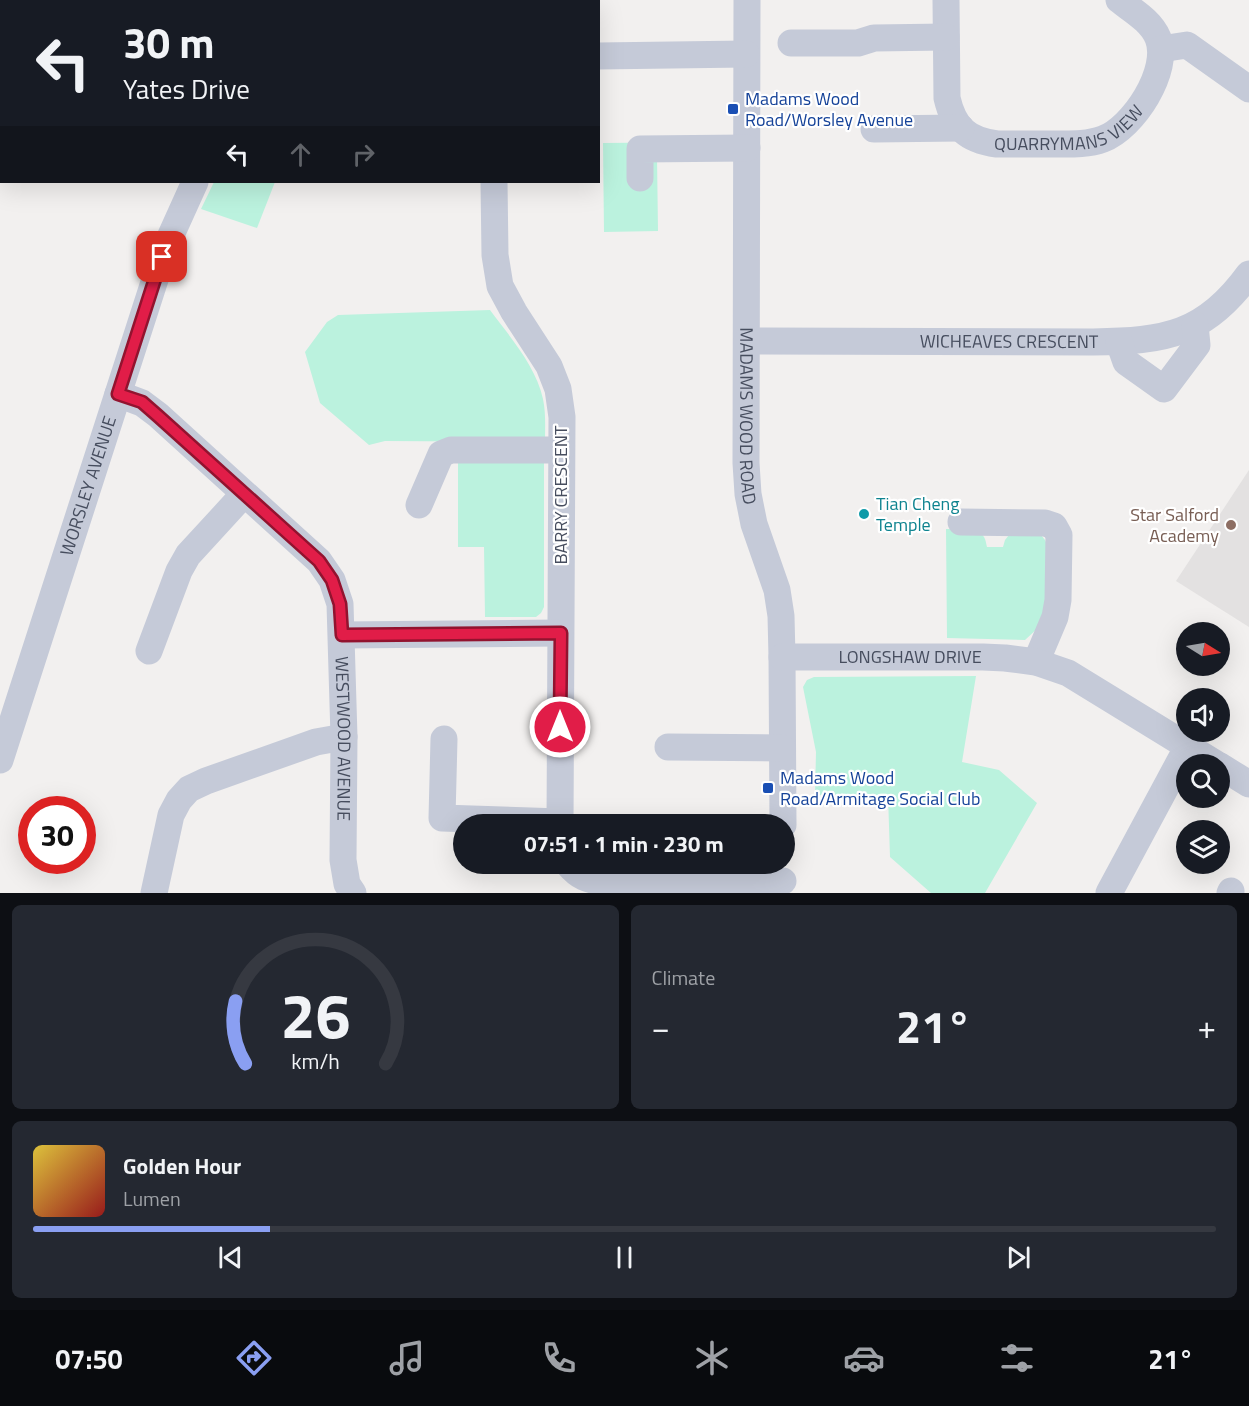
<!DOCTYPE html>
<meta charset="utf-8">
<style>
:root{--surface:#171b24;--page:#242831;--text:#f1f3f6;--muted:#9ea1a6;--line:#363941;--accent:#8a9ff2}
body{margin:0;font-family:"Titillium Web",sans-serif;background:var(--page);color:var(--text);height:100vh;display:flex;flex-direction:column;font-size:22px;white-space:nowrap}
*{box-sizing:border-box;margin:0}
p{font-size:20px;color:var(--muted)}
.icon{flex:none;width:33px;height:33px;fill:none;stroke:currentColor;stroke-width:2;stroke-linecap:round;stroke-linejoin:round}
.map{position:relative;height:893px;overflow:hidden}
.side{display:flex;flex-direction:column;gap:12px;padding:12px;background:#0d0f14;flex:1}
.side>*{flex:none}
.banner{position:absolute;left:0px;top:0px;width:600px;height:183px;box-shadow:0 6px 24px #0002;background:#171b24;color:var(--text);overflow:hidden}
.needle{width:39px;rotate:101deg}
.controls{position:absolute;left:1176px;top:622px;display:grid;gap:12px}
.controls a{display:grid;place-items:center;width:54px;height:54px;border-radius:50%;background:var(--surface);box-shadow:0 6px 24px #0002;font-size:30px}
.speed{position:absolute;left:18px;top:796px;display:flex;gap:12px;font-size:30px;font-weight:700;text-align:center}
.speed>*{display:grid;place-content:center;width:78px;height:78px;border-radius:50%;background:var(--surface);box-shadow:0 6px 24px #0002;line-height:1}
.speed .limit{border:9px solid #d22;background:#fff;color:#111}
.pin{position:absolute;display:grid;place-items:center;width:51px;height:51px;color:#fff;margin:-26px;border-radius:12px;box-shadow:0 3px 9px #0006}
.me{position:absolute;width:66px;margin:-33px;rotate:0deg;stroke-linejoin:round;filter:drop-shadow(0 0 4px #0008)}
.turn{display:flex;align-items:center;gap:21px;height:126px;padding:0 24px;font-size:27px}
.turn .icon{width:78px;height:78px;stroke-width:2.5}
.turn b{display:block;font-size:42px;line-height:51px}
.lanes{display:flex;align-items:center;height:57px;padding:0 24px;background:#0003;justify-content:center;gap:30px;direction:ltr}
.lanes .off{opacity:.35}
.big{font-size:45px;font-weight:700;line-height:1.1}
.side .widget{flex:1;display:flex;flex-direction:column;justify-content:center;gap:9px;min-width:0;padding:0 21px;border-radius:9px;background:var(--page)}
.side .dial{align-items:center;gap:0}
.dial svg{height:156px;overflow:visible;fill:none;stroke:var(--line);stroke-width:7;stroke-linecap:round;text-anchor:middle}
.dial text{fill:var(--text);stroke:none}
.song{display:flex;align-items:center;gap:18px}
.cover{width:72px;height:72px;border-radius:9px;background:linear-gradient(135deg,hsl(50 70% 55%),hsl(0 70% 35%))}
.played{height:6px;border-radius:3px;background:linear-gradient(90deg,var(--accent) 20%,var(--line) 20%)}
.keys{display:flex;justify-content:space-around;direction:ltr}
.heat{display:flex;justify-content:space-between;align-items:center;font-size:33px;direction:ltr}
.side .tiles{flex:1;display:grid;gap:12px;grid-template-columns:1fr 1fr}
.widget:last-child{grid-column:span 2}
.trip{position:absolute;left:453px;top:814px;width:342px;height:60px;border-radius:30px;background:var(--surface);box-shadow:0 6px 24px #0002;font-weight:700;line-height:60px;text-align:center}
.menu{display:flex;height:96px;justify-content:space-around;align-items:center;background:#090b0e;color:var(--muted)}
.menu .icon{width:42px;height:42px}
.menu .on{color:var(--accent)}
.menu b{font-size:27px;color:var(--text)}
.map>svg:first-child{display:block}
.education{fill:#e3e1e1}
.green{fill:#bbf2de}
.lines{fill:none;stroke-linecap:round;stroke-linejoin:round}
.minor{stroke:#c5cad8;stroke-width:27}
.route-casing{stroke:#92132f;stroke-width:15}
.route{stroke:#e11d48;stroke-width:10}
.transit-dot{fill:#1a4fb4;stroke:#fff;stroke-width:2}
.culture-dot{fill:#0f9aa8;stroke:#fff;stroke-width:2}
.education-dot{fill:#8d6e63;stroke:#fff;stroke-width:2}
.labels{text-anchor:middle;stroke-width:4.5;stroke-linejoin:round;paint-order:stroke}
.transit-label{font-size:18px;fill:#164399;stroke:#fff;text-anchor:start}
.street-label{font-size:18px;fill:#464d5e;stroke:#fff}
.culture-label{font-size:18px;fill:#0d838f;stroke:#fff;text-anchor:start}
.education-label{font-size:18px;fill:#785e54;stroke:#fff;text-anchor:end}
</style>
<div class="map">
<svg width="1249" height="893" viewBox="0 0 1249 893">
<rect width="100%" height="100%" fill="#f2f0ef"/>
<!-- education -->
<path class="education" d="M1249,470V627L1176,581Z"/>
<!-- green -->
<g class="green">
<path d="M707,142L657,156L658,231L604,232L603,143Z"/>
<path d="M214,182H275L257,228L201,209Z"/>
<path d="M490,310C510,337 536,366 543,399C546,413 545,429 545,442L385,441L369,445L320,403L305,352L327,322L338,315Z"/>
<path d="M458,458H544V607L541,613L536,617H485L484,547H458Z"/>
<path d="M946,529C957,529 978,526 984,537C986,540 986,544 987,547H1003L1005,540L1009,535H1041L1045,540L1049,549V603L1039,627L1025,640L947,638Z"/>
<path d="M976,676L962,762L999,770L1037,803L985,893H931L890,857L888,795H815L816,752L803,687L807,680L814,677Z"/>
</g>
<g class="lines">
<!-- minor -->
<g class="minor">
<path id="s1" d="M747,0L746,463L748,494L754,524L777,590L781,616L782,657L783,825"/>
<path id="s2" d="M946,0L947,98C954,128 967,140 997,144C1016,144 1034,144 1053,144C1069,144 1087,145 1103,139C1133,128 1171,70 1158,38C1151,21 1133,11 1119,0"/>
<path d="M284,2L285,0"/>
<path d="M791,43H858L874,38L946,37"/>
<path d="M1161,49L1187,45L1249,89"/>
<path d="M598,56L746,54"/>
<path d="M0,99L2,95"/>
<path d="M874,129L961,128"/>
<path d="M640,178V149L747,148"/>
<path d="M494,182L495,255L500,286L514,312L549,366L558,389L562,417L560,825"/>
<path id="s3" d="M747,341L1093,342C1165,341 1205,335 1249,274"/>
<path d="M1119,342L1126,362L1164,389L1197,345L1195,325"/>
<path id="s4" d="M118,394L142,403L158,415L319,561L332,580L340,604L344,737L343,860L347,884L353,893"/>
<path d="M419,505L441,454L451,450H561"/>
<path d="M961,522L1045,523L1054,526L1059,535L1058,600L1055,617L1036,662"/>
<path d="M342,635L560,633"/>
<path d="M149,651L179,571L188,555L244,494"/>
<path id="s5" d="M782,657H983L1005,658L1036,662L1068,673L1218,765"/>
<path d="M444,739L442,818L560,822"/>
<path d="M668,747L782,748"/>
<path id="s6" d="M0,760L158,270L167,244L195,182"/>
<path d="M1220,766L1249,784"/>
<path d="M568,864C579,877 587,880 604,882L783,881"/>
<path d="M154,893L171,815L179,800L189,789L206,781L316,742L344,737"/>
<path d="M1109,893L1188,746"/>
<path d="M1230,893L1231,891"/>
</g>
</g>
<g class="lines">
<defs>
<path id="route" d="M162,257L118,394L142,402L158,416L319,561L332,580L340,604L342,635L561,633L560,727"/>
</defs>
<!-- route casing -->
<use href="#route" class="route-casing"/>
<!-- route -->
<use href="#route" class="route"/>
</g>
<!-- markers -->
<g class="transit-dot">
<rect x="727" y="103" width="12" height="12" rx="3"/>
<rect x="762" y="782" width="12" height="12" rx="3"/>
</g>
<circle class="culture-dot" cx="864" cy="514" r="6"/>
<circle class="education-dot" cx="1231" cy="525" r="6"/>
<g class="labels">
<!-- transit labels -->
<g class="transit-label">
<text x="745" y="105">Madams Wood<tspan x="745" dy="21">Road/Worsley Avenue</tspan></text>
<text x="780" y="784">Madams Wood<tspan x="780" dy="21">Road/Armitage Social Club</tspan></text>
</g>
<!-- street labels -->
<g class="street-label">
<text dy="6" stroke="none"><textPath href="#s2" startOffset="248">QUARRYMANS VIEW</textPath></text>
<text dy="6" stroke="none"><textPath href="#s3" startOffset="262">WICHEAVES CRESCENT</textPath></text>
<text dy="6" stroke="none"><textPath href="#s1" startOffset="416">MADAMS WOOD ROAD</textPath></text>
<text dy="6" stroke="none"><textPath href="#s6" startOffset="288">WORSLEY AVENUE</textPath></text>
<text transform="translate(561 495) rotate(-90)" y="6">BARRY CRESCENT</text>
<text dy="6" stroke="none"><textPath href="#s5" startOffset="128">LONGSHAW DRIVE</textPath></text>
<text dy="6" stroke="none"><textPath href="#s4" startOffset="446">WESTWOOD AVENUE</textPath></text>
</g>
<!-- culture labels -->
<g class="culture-label">
<text x="876" y="510">Tian Cheng<tspan x="876" dy="21">Temple</tspan></text>
</g>
<!-- education labels -->
<g class="education-label">
<text x="1219" y="521">Star Salford<tspan x="1219" dy="21">Academy</tspan></text>
</g>
</g>
</svg>
<div class="controls">
<a><svg class="needle" viewBox="-14 -14 28 28"><path d="M0-13l5 13h-10z" fill="#e53935"/><path d="M0 13l5-13h-10z" fill="#9ea1a6"/></svg></a>
<a><svg class="icon" aria-label="sound" viewBox="0 0 24 24"><path d="M4 9h4l5-4v14l-5-4H4zM17 9q2 3 0 6"/></svg></a>
<a><svg class="icon" aria-label="search" viewBox="0 0 24 24"><circle cx="10" cy="10" r="6"/><path d="M15 15l6 6"/></svg></a>
<a><svg class="icon" aria-label="layers" viewBox="0 0 24 24"><path d="M12 4l9 5-9 5-9-5zM3 14l9 5 9-5"/></svg></a>
</div>
<div class="speed"><div class="limit">30</div></div>
<div class="pin" style="left:162px;top:257px;background:#d93025"><svg class="icon" aria-label="arrive" viewBox="0 0 24 24"><path d="M6 21V4h12l-3 4 3 4H6"/></svg></div>
<svg class="me" style="left:560px;top:727px" viewBox="-20 -20 40 40"><circle r="17" fill="#e11d48" stroke="#fff" stroke-width="3"/><path d="M0-11L8 9 0 5-8 9z" fill="#fff"/></svg>
<div class="trip">07:51 · 1 min · 230 m</div>
<div class="banner">
<div class="turn"><svg class="icon" aria-label="left" viewBox="0 0 24 24"><path d="M17 20v-9H6M10 6l-5 5 5 5"/></svg><div><b>30 m</b>Yates Drive</div></div>
<div class="lanes"><svg class="icon" aria-label="left" viewBox="0 0 24 24"><path d="M17 20v-9H6M10 6l-5 5 5 5"/></svg><svg class="icon off" aria-label="ahead" viewBox="0 0 24 24"><path d="M12 20V5M6 11l6-6 6 6"/></svg><svg class="icon off" aria-label="right" viewBox="0 0 24 24"><path d="M7 20v-9h11M14 6l5 5-5 5"/></svg></div>
</div>
</div>
<section class="side">
<div class="tiles">
<div class="widget dial"><svg viewBox="0 0 100 80">
<path d="M14 69A42 42 0 1 1 86 69"/>
<path d="M14 69A42 42 0 0 1 9 37" stroke="#8a9ff2"/>
<text x="50" y="56" font-size="32" font-weight="700">26</text>
<text x="50" y="72" font-size="11">km/h</text>
</svg></div>
<div class="widget"><p>Climate</p>
<div class="heat"><a>−</a><b class="big">21°</b><a>+</a></div>
</div>
<div class="widget">
<div class="song"><i class="cover"></i><div><b>Golden Hour</b><p>Lumen</p></div></div>
<div class="played"></div>
<div class="keys"><svg class="icon" aria-label="previous" viewBox="0 0 24 24"><path d="M18 5L8 12l10 7zM5 5v14"/></svg><svg class="icon" aria-label="pause" viewBox="0 0 24 24"><path d="M8 5v14M16 5v14"/></svg><svg class="icon" aria-label="next" viewBox="0 0 24 24"><path d="M6 5l10 7-10 7zM19 5v14"/></svg></div>
</div>
</div>
</section>
<nav class="menu">
<b>07:50</b>
<svg class="icon on" aria-label="directions" viewBox="0 0 24 24"><path d="M12 3l9 9-9 9-9-9zM9 14v-3h6M13 9l2 2-2 2"/></svg>
<svg class="icon" aria-label="music" viewBox="0 0 24 24"><path d="M9 18V5l10-2v13"/><circle cx="6" cy="18" r="3"/><circle cx="16" cy="16" r="3"/></svg>
<svg class="icon" aria-label="phone" viewBox="0 0 24 24"><path d="M5 4h4l2 5-3 2q2 4 5 5l2-3 5 2v4C11 20 4 13 5 4z"/></svg>
<svg class="icon" aria-label="climate" viewBox="0 0 24 24"><path d="M12 3v18M4 7l16 10M4 17L20 7"/></svg>
<svg class="icon" aria-label="car" viewBox="0 0 24 24"><path d="M5 17H2v-5l4-1 3-4h7l3 4 3 1v5h-3M9 17h6M6 11h13"/><circle cx="7" cy="17" r="2"/><circle cx="17" cy="17" r="2"/></svg>
<svg class="icon" aria-label="filters" viewBox="0 0 24 24"><path d="M4 7h16M4 17h16"/><circle cx="9" cy="7" r="2"/><circle cx="15" cy="17" r="2"/></svg>
<b>21°</b>
</nav>
